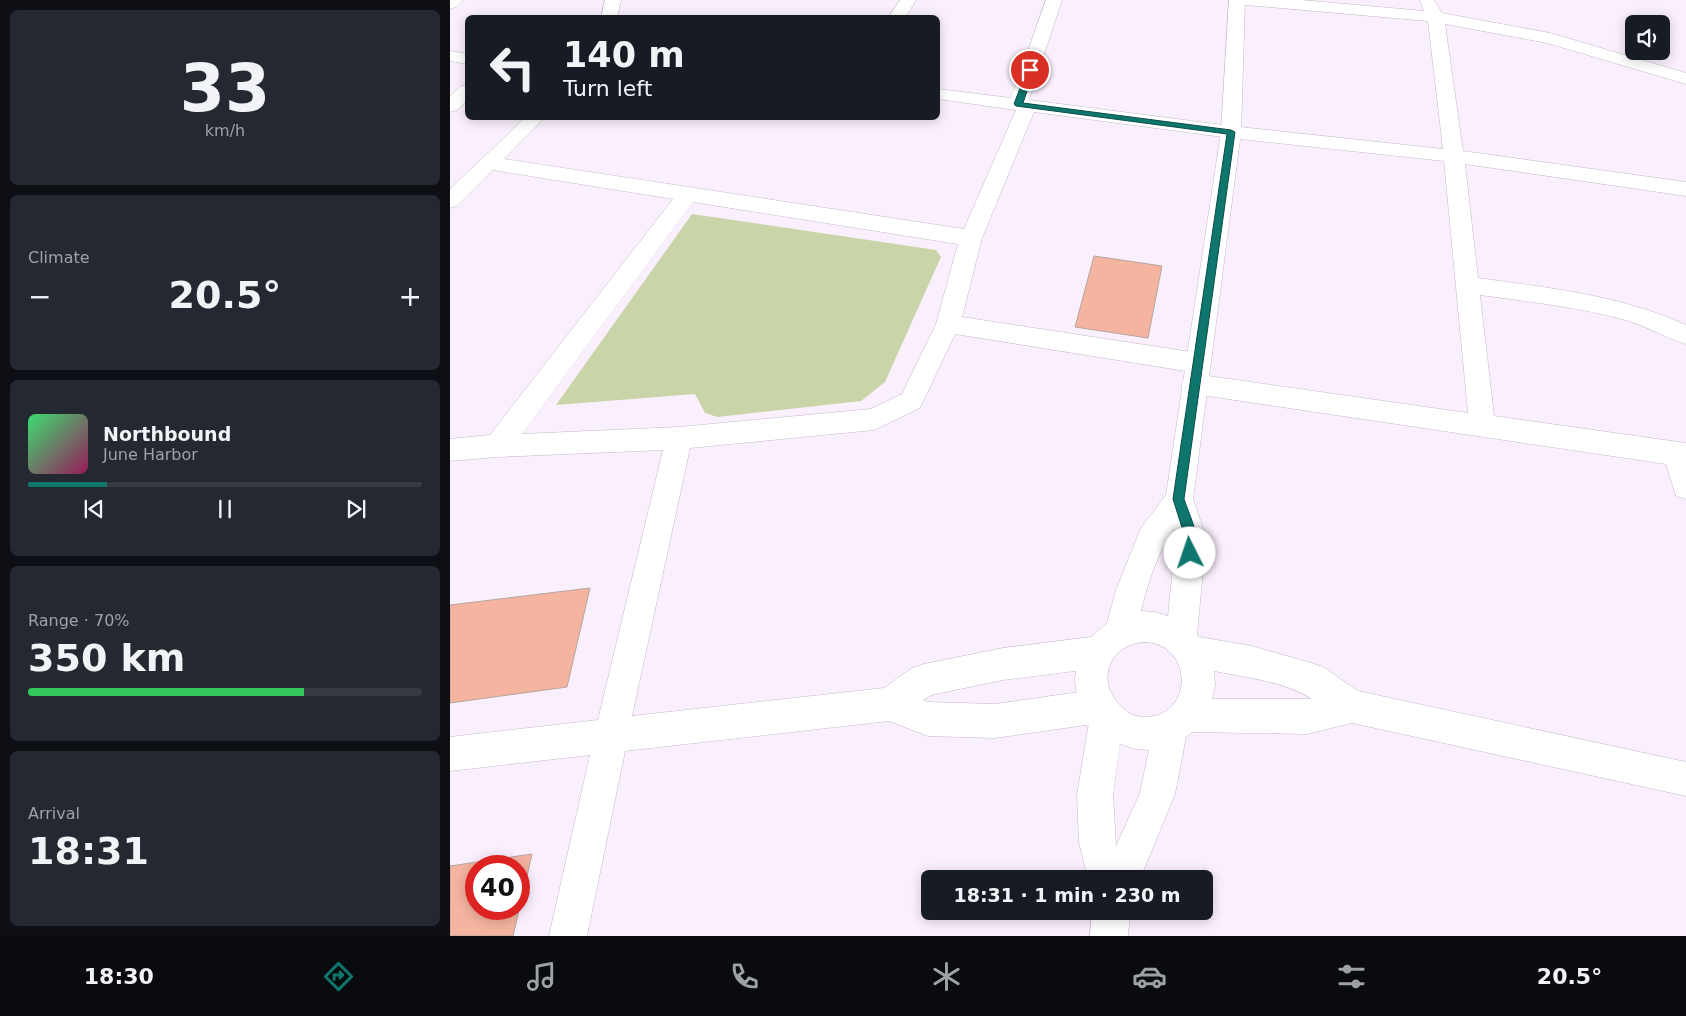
<!DOCTYPE html>
<meta charset="utf-8">
<style>
:root{--surface:#171b24;--page:#242831;--text:#f1f3f6;--muted:#9ea1a6;--line:#363941;--accent:#0f766e}
body{margin:0;font-family:"DejaVu Sans",sans-serif;background:var(--page);color:var(--text);height:100vh;display:flex;flex-direction:column;font-size:19px;white-space:nowrap}
*{box-sizing:border-box;margin:0}
p{font-size:16px;color:var(--muted)}
.icon{flex:none;width:28px;height:28px;fill:none;stroke:currentColor;stroke-width:2;stroke-linecap:round;stroke-linejoin:round}
.map{position:relative;flex:1;overflow:hidden}
.side{display:flex;flex-direction:column;gap:10px;padding:10px;background:#0d0f14;width:450px}
.side>*{flex:none}
.banner{position:absolute;left:15px;top:15px;width:475px;height:105px;border-radius:8px;box-shadow:0 2px 12px #0003;background:#171b24;color:var(--text);overflow:hidden}
.buttons{position:absolute;left:1175px;top:15px;display:grid;gap:10px}
.buttons a{display:grid;place-items:center;width:45px;height:45px;border-radius:8px;background:var(--surface);box-shadow:0 2px 12px #0003;font-size:25px}
.speed{position:absolute;left:15px;top:855px;display:flex;gap:10px;font-size:25px;font-weight:700;text-align:center}
.speed>*{display:grid;place-content:center;width:65px;height:65px;border-radius:50%;background:var(--surface);box-shadow:0 2px 12px #0003;line-height:1}
.speed .limit{border:8px solid #d22;background:#fff;color:#111}
.pin{position:absolute;display:grid;place-items:center;width:42px;height:42px;color:#fff;margin:-21px;border:2px solid #fff;border-radius:50%;box-shadow:0 1px 5px #0007}
.me{position:absolute;width:55px;margin:-28px;rotate:356deg;stroke-linejoin:round;filter:drop-shadow(0 0 4px #0008)}
.turn{display:flex;align-items:center;gap:18px;height:105px;padding:0 15px;font-size:22px}
.turn .icon{width:65px;height:65px;stroke-width:2.5}
.turn b{display:block;font-size:35px;line-height:42px}
.big{font-size:38px;font-weight:600;line-height:1.1}
.side .tile{flex:1;display:flex;flex-direction:column;justify-content:center;gap:8px;min-width:0;padding:0 18px;border-radius:8px;background:var(--page)}
.side .dial{align-items:center;gap:0}
.dial b{font-size:65px;line-height:1}
.song{display:flex;align-items:center;gap:15px}
.cover{width:60px;height:60px;border-radius:8px;background:linear-gradient(135deg,hsl(140 70% 55%),hsl(330 70% 35%))}
.played{height:5px;border-radius:2px;background:linear-gradient(90deg,var(--accent) 20%,var(--line) 20%)}
.keys{display:flex;justify-content:space-around;direction:ltr}
.heat{display:flex;justify-content:space-between;align-items:center;font-size:28px;direction:ltr}
.charge{height:8px;border-radius:4px;background:linear-gradient(90deg,#34c759 70%,var(--line) 0)}
.trip{position:absolute;left:471px;top:870px;width:292px;height:50px;border-radius:8px;background:var(--surface);box-shadow:0 2px 12px #0003;font-weight:600;line-height:50px;text-align:center}
.tabs{display:flex;height:80px;justify-content:space-around;align-items:center;background:#090b0e;color:var(--muted)}
.tabs .icon{width:35px;height:35px}
.tabs .selected{color:var(--accent)}
.tabs b{font-size:22px;color:var(--text)}
main{display:flex;flex:1;min-height:0}
.map>svg:first-child{display:block}
.green{fill:#c9d5a8}
.building{fill:#f4b49f;stroke:#b5a59f;fill-rule:evenodd}
.lines{fill:none;stroke-linecap:round;stroke-linejoin:round}
.minor-casing{stroke:#c2b9c6;stroke-width:1}
.tertiary-casing{stroke:#c2b9c6;stroke-width:1}
.minor{fill:#fff;fill-rule:evenodd}
.tertiary{fill:#fff;fill-rule:evenodd}
.route{fill:#0f766e;stroke:#0a4d48}
</style>
<main>
<section class="side">
<div class="tile dial"><b>33</b><p>km/h</p></div>
<div class="tile"><p>Climate</p>
<div class="heat"><a>−</a><b class="big">20.5°</b><a>+</a></div>
</div>
<div class="tile">
<div class="song"><i class="cover"></i><div><b>Northbound</b><p>June Harbor</p></div></div>
<div class="played"></div>
<div class="keys"><svg class="icon" aria-label="previous" viewBox="0 0 24 24"><path d="M18 5L8 12l10 7zM5 5v14"/></svg><svg class="icon" aria-label="pause" viewBox="0 0 24 24"><path d="M8 5v14M16 5v14"/></svg><svg class="icon" aria-label="next" viewBox="0 0 24 24"><path d="M6 5l10 7-10 7zM19 5v14"/></svg></div>
</div>
<div class="tile"><p>Range · 70%</p><b class="big">350 km</b><div class="charge"></div></div>
<div class="tile"><p>Arrival</p><b class="big">18:31</b></div>
</section>
<div class="map">
<svg width="1236" height="936" viewBox="0 0 1236 936">
<rect width="100%" height="100%" fill="#faf0fd"/>
<!-- green -->
<path class="green" d="M242,214L486,250L491,257L435,382L411,401L267,417L255,413L245,394L106,405Z"/>
<!-- building -->
<g class="building">
<path d="M644,256L712,266L698,338L625,327Z"/>
<path d="M140,588L117,687L0,703V605Z"/>
<path d="M82,854L63,936H0V866ZM26,866H69V909H26Z"/>
</g>
<g class="lines">
<defs>
<g id="minor">
<path d="M0,0H13L6,7L0,9Z"/>
<path d="M155,0H171L167,18H151Z"/>
<path d="M450,0H466L455,18H438Z"/>
<path d="M596,0H612L579,100L781,126L993,149L978,21L796,5L790,3L788,0H851L974,11L970,0H984L992,13L1100,33L1236,73V84L1097,43L995,24L1013,151L1236,182V196L1015,164L1028,278C1099,288 1170,295 1236,325V344C1216,338 1198,327 1179,321C1131,307 1080,302 1030,295L1044,416L1236,443V499L1226,496L1216,464L744,394L735,391L731,384L735,377L744,374L1018,413L994,161L781,138L584,112L532,238L512,317L748,353L757,356L760,363L757,370L748,373L505,334L470,408L424,430L240,448L182,716L434,688L462,668L474,664L553,648L649,636L660,641L665,652L660,663L649,668L553,680L481,695L473,700L478,702L545,704L650,689L662,694L667,706L662,718L650,723L545,738L478,736L439,721L175,751L137,936H99L140,755L0,771V737L148,720L213,450L47,457L0,461V439L40,435L223,199L43,170L7,206L0,208V189L75,118H94L54,159L514,229L566,110L488,99V89L561,98ZM243,202L508,244L486,324L452,394L421,409L229,427L72,434Z"/>
<path d="M0,51L18,54V64L0,61Z"/>
<path d="M18,85V100L7,110L0,112V96L11,86Z"/>
</g>
<g id="tertiary">
<path d="M779,0H795L791,132L743,499L756,537L747,635L749,637L802,646L861,663L873,667L908,691L1236,762V796L902,723L857,734L742,732L736,737L725,794L690,879H638L629,842L627,795L639,722L627,696L625,680L626,670L639,639L657,623L666,590L691,528L716,495L771,132ZM724,529L726,537L718,616L705,612L691,611C698,583 707,553 724,529ZM695,642C744,644 744,717 695,717C683,717 677,713 669,704C645,680 661,643 695,642ZM764,671C794,677 837,682 862,699H762L765,685ZM670,744L685,749L699,750L690,793L666,846L663,795Z"/>
<path d="M642,911H680L678,936H640Z"/>
</g>
</defs>
<!-- minor casing -->
<use href="#minor" class="minor-casing"/>
<!-- tertiary casing -->
<use href="#tertiary" class="tertiary-casing"/>
<!-- minor -->
<use href="#minor" class="minor"/>
<!-- tertiary -->
<use href="#tertiary" class="tertiary"/>
</g>
<!-- route -->
<path class="route" d="M580,67L584,70L573,103L781,130L785,132L734,499C740,517 752,539 744,557L740,559L735,557L734,553L735,537L723,499L777,134L566,106L564,104L577,70Z"/>
</svg>
<div class="buttons">
<a><svg class="icon" aria-label="sound" viewBox="0 0 24 24"><path d="M4 9h4l5-4v14l-5-4H4zM17 9q2 3 0 6"/></svg></a>
</div>
<div class="speed"><div class="limit">40</div></div>
<div class="pin" style="left:580px;top:70px;background:#d93025"><svg class="icon" aria-label="arrive" viewBox="0 0 24 24"><path d="M6 21V4h12l-3 4 3 4H6"/></svg></div>
<svg class="me" style="left:740px;top:553px" viewBox="-20 -20 40 40"><circle r="19" fill="#fff"/><path d="M0-13L10 11 0 6-10 11z" fill="#0f766e"/></svg>
<div class="trip">18:31 · 1 min · 230 m</div>
<div class="banner">
<div class="turn"><svg class="icon" aria-label="left" viewBox="0 0 24 24"><path d="M17 20v-9H6M10 6l-5 5 5 5"/></svg><div><b>140 m</b>Turn left</div></div>
</div>
</div>
</main>
<nav class="tabs">
<b>18:30</b>
<svg class="icon selected" aria-label="directions" viewBox="0 0 24 24"><path d="M12 3l9 9-9 9-9-9zM9 14v-3h6M13 9l2 2-2 2"/></svg>
<svg class="icon" aria-label="music" viewBox="0 0 24 24"><path d="M9 18V5l10-2v13"/><circle cx="6" cy="18" r="3"/><circle cx="16" cy="16" r="3"/></svg>
<svg class="icon" aria-label="phone" viewBox="0 0 24 24"><path d="M5 4h4l2 5-3 2q2 4 5 5l2-3 5 2v4C11 20 4 13 5 4z"/></svg>
<svg class="icon" aria-label="climate" viewBox="0 0 24 24"><path d="M12 3v18M4 7l16 10M4 17L20 7"/></svg>
<svg class="icon" aria-label="car" viewBox="0 0 24 24"><path d="M5 17H2v-5l4-1 3-4h7l3 4 3 1v5h-3M9 17h6M6 11h13"/><circle cx="7" cy="17" r="2"/><circle cx="17" cy="17" r="2"/></svg>
<svg class="icon" aria-label="filters" viewBox="0 0 24 24"><path d="M4 7h16M4 17h16"/><circle cx="9" cy="7" r="2"/><circle cx="15" cy="17" r="2"/></svg>
<b>20.5°</b>
</nav>
